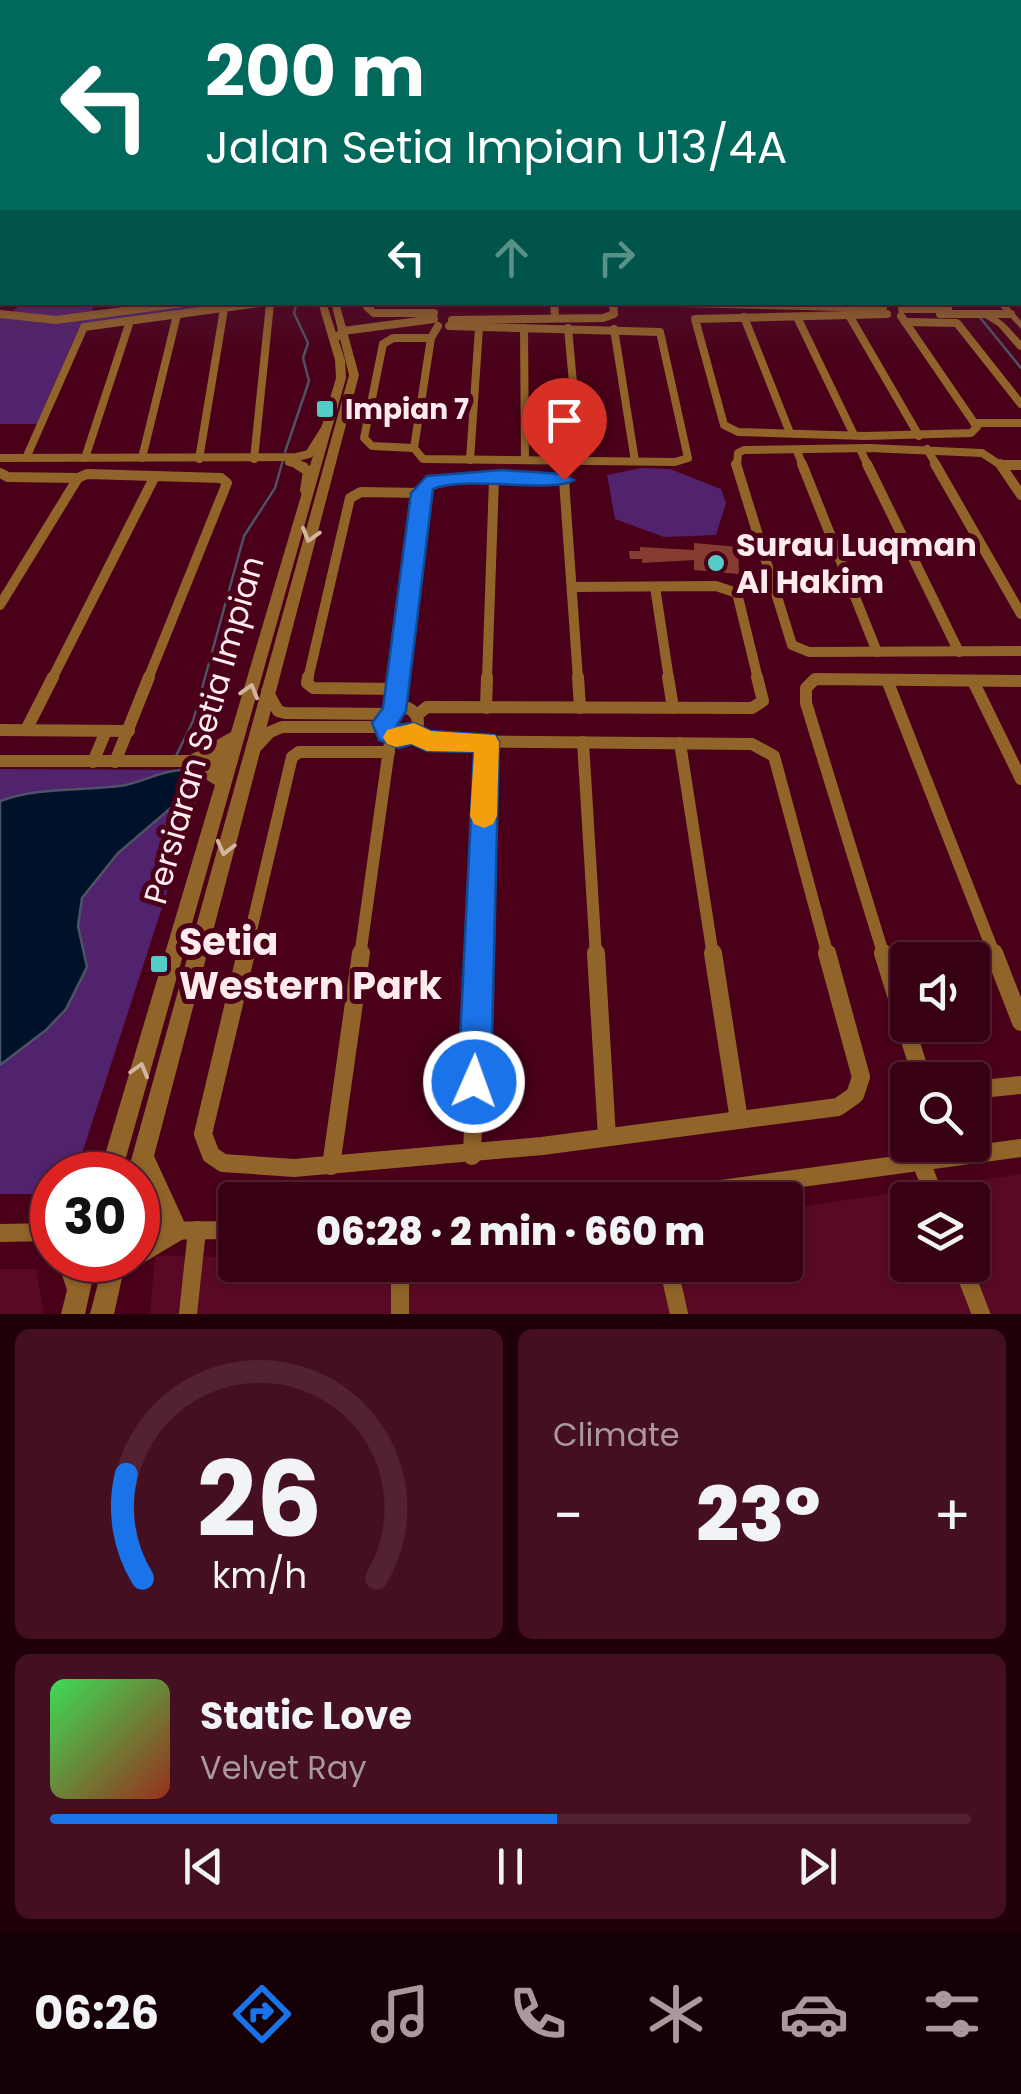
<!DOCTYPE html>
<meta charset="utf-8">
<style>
:root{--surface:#380013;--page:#430f21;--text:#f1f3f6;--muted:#ab97a0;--line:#522233;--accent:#1a73e8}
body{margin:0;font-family:Poppins,sans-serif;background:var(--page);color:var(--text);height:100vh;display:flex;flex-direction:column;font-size:38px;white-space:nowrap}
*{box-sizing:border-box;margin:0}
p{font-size:32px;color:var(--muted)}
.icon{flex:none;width:55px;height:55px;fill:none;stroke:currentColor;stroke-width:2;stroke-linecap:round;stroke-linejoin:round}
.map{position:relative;height:1314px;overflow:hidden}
.details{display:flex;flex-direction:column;gap:15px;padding:15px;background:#1f000a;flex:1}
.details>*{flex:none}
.hud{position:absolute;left:0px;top:0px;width:1022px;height:305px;box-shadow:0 2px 8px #0004,0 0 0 2px var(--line);background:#00695c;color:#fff;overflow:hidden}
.controls{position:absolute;left:890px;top:942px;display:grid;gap:20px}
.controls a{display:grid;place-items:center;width:100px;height:100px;border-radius:10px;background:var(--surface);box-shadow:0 2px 8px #0004,0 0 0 2px var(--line);font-size:50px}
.speed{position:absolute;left:30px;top:1152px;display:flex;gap:20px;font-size:50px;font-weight:700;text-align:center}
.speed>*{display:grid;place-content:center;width:130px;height:130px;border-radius:50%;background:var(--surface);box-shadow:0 2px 8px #0004,0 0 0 2px var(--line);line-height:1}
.speed .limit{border:15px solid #d22;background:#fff;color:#111}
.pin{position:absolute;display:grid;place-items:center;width:85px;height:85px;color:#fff;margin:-102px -42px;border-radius:50% 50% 50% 0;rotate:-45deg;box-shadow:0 0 10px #0007}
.pin .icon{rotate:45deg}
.me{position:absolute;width:110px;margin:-55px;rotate:2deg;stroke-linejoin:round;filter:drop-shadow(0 0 8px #0008)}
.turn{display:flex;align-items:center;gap:35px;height:210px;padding:0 40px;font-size:45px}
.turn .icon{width:130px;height:130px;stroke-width:2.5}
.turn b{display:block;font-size:70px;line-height:85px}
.lanes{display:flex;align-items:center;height:95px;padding:0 40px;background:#0003;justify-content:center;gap:50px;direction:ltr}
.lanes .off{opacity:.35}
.big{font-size:75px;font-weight:800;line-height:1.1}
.details .widget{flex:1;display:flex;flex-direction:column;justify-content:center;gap:15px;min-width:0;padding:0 35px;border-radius:15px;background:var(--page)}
.details .dial{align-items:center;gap:0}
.dial svg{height:260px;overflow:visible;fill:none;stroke:var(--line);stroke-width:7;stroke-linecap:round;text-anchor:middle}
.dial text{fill:var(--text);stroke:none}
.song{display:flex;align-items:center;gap:30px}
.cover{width:120px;height:120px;border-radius:15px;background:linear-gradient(135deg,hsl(130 70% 55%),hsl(10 70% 35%))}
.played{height:10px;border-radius:5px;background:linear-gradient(90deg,var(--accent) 55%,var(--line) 55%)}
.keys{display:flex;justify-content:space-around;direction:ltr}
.heat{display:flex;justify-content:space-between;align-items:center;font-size:55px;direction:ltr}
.details .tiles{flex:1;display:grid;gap:15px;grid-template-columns:1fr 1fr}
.widget:last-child{grid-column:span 2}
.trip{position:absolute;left:218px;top:1182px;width:585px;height:100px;border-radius:10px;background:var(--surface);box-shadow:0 2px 8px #0004,0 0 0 2px var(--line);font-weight:800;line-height:100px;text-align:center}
.tab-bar{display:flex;height:160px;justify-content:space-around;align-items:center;background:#160008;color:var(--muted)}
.tab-bar .icon{width:70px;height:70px}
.tab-bar .selected{color:var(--accent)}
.tab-bar b{font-size:45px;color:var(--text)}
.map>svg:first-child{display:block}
.built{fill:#5a0925;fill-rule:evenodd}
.green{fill:#51236d}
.water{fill:#00122a;stroke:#4c5364;stroke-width:2.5}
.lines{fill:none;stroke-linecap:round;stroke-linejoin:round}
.stream{stroke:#4c5364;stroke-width:2.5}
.building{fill:#873c32}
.minor-far4{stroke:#91642a;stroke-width:6}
.minor-far3{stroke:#91642a;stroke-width:8}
.minor-far2{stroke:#91642a;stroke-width:10}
.minor-far1{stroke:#91642a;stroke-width:12}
.minor{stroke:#91642a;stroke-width:18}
.tertiary{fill:#91642a;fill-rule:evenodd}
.oneway{stroke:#d2b59f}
.route{fill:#1a73e8;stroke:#114b97;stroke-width:2.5}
.slow{fill:#f59e0b}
.poi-dot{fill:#55cdc6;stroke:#4a0019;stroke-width:4}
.labels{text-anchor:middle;stroke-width:10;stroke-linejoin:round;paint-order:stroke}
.far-poi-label{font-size:28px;font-weight:bold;fill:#feebed;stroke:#4a0019;text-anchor:start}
.poi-label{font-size:32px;font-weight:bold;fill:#feebed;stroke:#4a0019;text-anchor:start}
.street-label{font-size:32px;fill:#feebed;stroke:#4a0019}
.near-poi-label{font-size:38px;font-weight:bold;fill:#feebed;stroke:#4a0019;text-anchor:start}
</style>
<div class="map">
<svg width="1021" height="1314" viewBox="0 0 1021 1314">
<rect width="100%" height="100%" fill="#4a0019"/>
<!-- built -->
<g class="built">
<path d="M1021,1174V1314H150L155,1256L235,1257V1265H785V1209ZM908,1200H972V1265H908Z"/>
<path d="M0,1269H36L44,1314H0Z"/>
</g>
<!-- green -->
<g class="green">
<path d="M23,303H94L92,312L71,318L215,303H257L84,325L78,330L37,424H0V314H9Z"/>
<path d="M641,468L670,469L721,489L726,503L716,535L664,537L615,519L607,475Z"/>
<path d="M0,769L181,770L197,779L198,797L75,1175H52V1194H0Z"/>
</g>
<!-- water -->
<path class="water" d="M181,770L183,784L172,807L118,853L82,898L78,926L87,967L66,1009L46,1030L0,1065V801C38,787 80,791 120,786C142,783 159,771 181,770Z"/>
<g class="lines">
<!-- stream -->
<g class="stream">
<path d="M978,315L1021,368"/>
<path d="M285,452L309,381L303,358L308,343L294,313L297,302"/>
<path d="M176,756L193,721L244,536L275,488L283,460"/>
</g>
</g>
<!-- building -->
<path class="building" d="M694,543L738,547L739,574L694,570V560L642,563V559H630L629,551H640V547L694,550Z"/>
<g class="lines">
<!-- minor-far4 -->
<path class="minor-far4" d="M640,302H648"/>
<!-- minor-far3 -->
<g class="minor-far3">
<path d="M368,302L367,307L374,313H434"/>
<path d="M554,302L555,318"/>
<path d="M640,302L883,308"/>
<path d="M902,309H948"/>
<path d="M0,314L56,320L191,302"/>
<path d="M887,314L695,319L724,425L738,432L865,436L971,433L977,427L901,316"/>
<path d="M940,314H1011"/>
<path d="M744,317L790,433"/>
<path d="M797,317L853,433"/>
<path d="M850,317L919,436"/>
<path d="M452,320L603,318L614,314L613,302"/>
<path d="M905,322L957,323L1021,404"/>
<path d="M438,326L431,338L414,448L423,459L675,462L688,458L660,332L449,326"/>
<path d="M524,328L525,460"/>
<path d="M568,328L580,460"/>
<path d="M614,329L635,461"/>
<path d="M337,337L343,331L434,319"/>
<path d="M974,423H1021"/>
<path d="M414,448L372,446L364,438L383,344L393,338H431"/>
<path d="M927,449L937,466"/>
<path d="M797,451L803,466"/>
<path d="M861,451L868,466"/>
<path d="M0,458L297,457L309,454L326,427"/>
<path d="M26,458L84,327L266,302L270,304L254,459"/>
<path d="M85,458L130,321"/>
<path d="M142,458L177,315"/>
<path d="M199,459L224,309"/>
<path d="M470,460L479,328"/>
<path d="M289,462L304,466"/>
<path d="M1001,465H1021"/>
<path d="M737,466L738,453L744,450L869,448L982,453L1002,466"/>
</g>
<!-- minor-far2 -->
<g class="minor-far2">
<path d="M297,464L308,471L305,490"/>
<path d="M736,464L792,645L809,652L1021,651"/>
<path d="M802,464L877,652"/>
<path d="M867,464L959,652"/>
<path d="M935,464L1021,614"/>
<path d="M1000,464L1021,495"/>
<path d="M1001,465H1021"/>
<path d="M0,473L8,477L78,478L87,474L221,478L227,483L148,679"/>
<path d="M572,587L716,586L737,593L758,679"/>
<path d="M655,587L669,679"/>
<path d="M0,605L78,478"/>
<path d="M52,679L155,476"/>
<path d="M308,679L350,498L361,492L421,493"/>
<path d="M398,679L421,493L433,480L502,476L564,480L578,679"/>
<path d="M487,679L494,479"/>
<path d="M815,679H826"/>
</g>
<!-- minor-far1 -->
<g class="minor-far1">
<path d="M308,677L307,683L313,688L397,689"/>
<path d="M578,677L580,708"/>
<path d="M668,677L673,708"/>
<path d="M887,680L995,956"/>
<path d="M973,681L1021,779"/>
<path d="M267,691L278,711L285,713L390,714"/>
<circle cx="402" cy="723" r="16"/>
<path d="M486,708L487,677"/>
<path d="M394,711L398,677"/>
<path d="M417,715L427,707L752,708L763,701L757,677"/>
<path d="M0,730L129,731"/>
<path d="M26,730L53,677"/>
<path d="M414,733L427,741L752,744L774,756L828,956"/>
<path d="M583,742L596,956"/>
<path d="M680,743L713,956"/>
<path d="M256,747L270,732L282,727H384"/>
<path d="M93,762L106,731"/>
<path d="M115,762L149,677"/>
<path d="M245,956L292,757L299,752H389"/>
<path d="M360,956L391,735"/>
<path d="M479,956L486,742"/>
<path d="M884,956L806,703V688L815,679L1021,681"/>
</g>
<!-- minor -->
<g class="minor">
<path d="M246,953L203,1134L211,1155L223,1163L294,1168L542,1146L838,1107L855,1095L861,1077L827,953"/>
<path d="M596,953L607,1137"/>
<path d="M713,953L739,1120"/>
<path d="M883,953L919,1069L929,1080"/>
<path d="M994,953L1021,1022"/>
<path d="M972,1090L1021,1085"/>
<path d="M472,1156L479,953"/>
<path d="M921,1162L936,1200"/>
<path d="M331,1166L361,953"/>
<path d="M641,1200L1021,1148"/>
<path d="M138,1231L235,1230"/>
<path d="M0,1233L52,1232"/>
<path d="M400,1265V1314"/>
<path d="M668,1265L679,1314"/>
<path d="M962,1265L981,1314"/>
<path d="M188,1314L197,1230"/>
</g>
<!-- tertiary -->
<g class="tertiary">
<rect x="0" y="208" width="2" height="4"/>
<rect x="1020" y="219" width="1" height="4"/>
<path d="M318,302H326L345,360L346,378L121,1175H99L215,785L186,767H0V755H190L231,732L336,378L335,360Z"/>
<path d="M331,302H339L359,375L154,1156L188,1230L185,1238L138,1266L130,1263L129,1260H138V1242L163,1226L144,1183L138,1186V1175H127L349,375Z"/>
<path d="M996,302H1005L1021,321V329Z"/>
<path d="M982,312C999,314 1010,329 1021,341V350L1018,349L998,326L982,316Z"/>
<path d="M52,1218V1247L44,1244L38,1232L41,1224Z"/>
<path d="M57,1260H97L85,1314H61L67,1290Z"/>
<path d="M104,1260H126L114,1314H90Z"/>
</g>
</g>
<!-- one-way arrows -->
<defs><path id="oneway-chevron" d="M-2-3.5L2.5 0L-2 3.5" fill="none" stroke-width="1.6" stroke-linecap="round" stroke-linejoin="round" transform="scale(2.5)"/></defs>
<g class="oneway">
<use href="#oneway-chevron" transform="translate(310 535) rotate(106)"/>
<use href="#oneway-chevron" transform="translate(250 691) rotate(-74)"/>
<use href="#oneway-chevron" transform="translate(225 848) rotate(105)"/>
<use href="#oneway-chevron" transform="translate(140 1070) rotate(-74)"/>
</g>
<!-- sky -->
<linearGradient id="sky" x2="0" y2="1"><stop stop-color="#29000e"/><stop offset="0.49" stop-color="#5a2c49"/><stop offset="1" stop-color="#5a2c49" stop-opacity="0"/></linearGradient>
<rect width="1021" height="359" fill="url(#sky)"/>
<!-- route -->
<path class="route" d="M502,470L564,474L574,480C555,494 462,475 433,489L406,711L397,725L414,723L431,731L495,735L499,742L491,1082L486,1094L474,1099L462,1094L458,1082L474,752L427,751L412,744L399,748L379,740L372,723L383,708L411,493L427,476Z"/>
<!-- slow -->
<path class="slow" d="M414,723L431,731L495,735L499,742L497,816L493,824L484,828L474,824L470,816L474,752L427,751L411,744L396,747L387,744L383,737L387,730Z"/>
<!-- markers -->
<g class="poi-dot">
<rect x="315" y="399" width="20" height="20" rx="5"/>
<circle cx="716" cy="563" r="10"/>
<rect x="149" y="954" width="20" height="20" rx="5"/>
</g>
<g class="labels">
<!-- far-poi labels -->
<g class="far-poi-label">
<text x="345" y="419">Impian 7</text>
</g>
<!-- poi labels -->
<g class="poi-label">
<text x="736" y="556">Surau Luqman<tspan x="736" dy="37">Al Hakim</tspan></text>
</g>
<!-- street labels -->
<g class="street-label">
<text transform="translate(204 730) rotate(-74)" y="11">Persiaran Setia Impian</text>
</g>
<!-- near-poi labels -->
<g class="near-poi-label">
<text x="179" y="955">Setia<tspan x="179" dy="44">Western Park</tspan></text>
</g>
</g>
</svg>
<div class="controls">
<a><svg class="icon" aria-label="sound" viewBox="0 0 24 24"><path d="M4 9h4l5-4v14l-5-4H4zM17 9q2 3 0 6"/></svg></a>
<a><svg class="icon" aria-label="search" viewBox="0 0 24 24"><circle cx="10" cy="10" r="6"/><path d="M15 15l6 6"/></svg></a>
<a><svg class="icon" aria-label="layers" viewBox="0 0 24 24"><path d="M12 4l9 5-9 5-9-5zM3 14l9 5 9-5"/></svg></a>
</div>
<div class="speed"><div class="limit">30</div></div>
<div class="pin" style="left:564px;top:480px;background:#d93025"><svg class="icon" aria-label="arrive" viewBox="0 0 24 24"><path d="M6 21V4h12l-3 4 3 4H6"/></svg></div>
<svg class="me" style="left:474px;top:1082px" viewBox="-20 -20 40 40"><circle r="17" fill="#1a73e8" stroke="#fff" stroke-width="3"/><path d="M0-11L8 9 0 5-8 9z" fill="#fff"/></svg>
<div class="trip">06:28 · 2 min · 660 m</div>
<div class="hud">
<div class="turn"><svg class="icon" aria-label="left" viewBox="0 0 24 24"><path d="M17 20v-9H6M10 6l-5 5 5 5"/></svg><div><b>200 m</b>Jalan Setia Impian U13/4A</div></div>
<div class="lanes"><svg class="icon" aria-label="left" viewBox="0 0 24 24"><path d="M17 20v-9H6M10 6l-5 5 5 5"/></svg><svg class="icon off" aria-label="ahead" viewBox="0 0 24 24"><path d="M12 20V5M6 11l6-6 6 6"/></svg><svg class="icon off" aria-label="right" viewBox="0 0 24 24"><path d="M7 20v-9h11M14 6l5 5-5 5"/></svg></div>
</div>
</div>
<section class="details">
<div class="tiles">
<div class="widget dial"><svg viewBox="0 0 100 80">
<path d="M14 69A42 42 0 1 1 86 69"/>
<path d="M14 69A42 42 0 0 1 9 37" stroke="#1a73e8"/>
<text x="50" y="56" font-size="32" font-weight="700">26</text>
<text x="50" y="72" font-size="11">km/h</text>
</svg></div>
<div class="widget"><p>Climate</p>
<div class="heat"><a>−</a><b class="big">23°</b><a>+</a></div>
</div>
<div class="widget">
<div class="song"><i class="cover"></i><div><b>Static Love</b><p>Velvet Ray</p></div></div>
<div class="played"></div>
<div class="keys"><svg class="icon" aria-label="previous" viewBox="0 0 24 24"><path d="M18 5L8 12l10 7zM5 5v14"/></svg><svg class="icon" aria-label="pause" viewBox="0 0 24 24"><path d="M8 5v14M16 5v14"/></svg><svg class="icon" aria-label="next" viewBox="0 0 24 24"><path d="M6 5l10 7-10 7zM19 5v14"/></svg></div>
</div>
</div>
</section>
<nav class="tab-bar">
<b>06:26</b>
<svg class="icon selected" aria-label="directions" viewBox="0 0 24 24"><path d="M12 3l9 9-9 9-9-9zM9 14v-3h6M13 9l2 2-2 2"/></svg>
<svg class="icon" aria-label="music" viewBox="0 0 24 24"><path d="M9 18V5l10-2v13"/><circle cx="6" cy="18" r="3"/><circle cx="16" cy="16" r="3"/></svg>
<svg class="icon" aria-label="phone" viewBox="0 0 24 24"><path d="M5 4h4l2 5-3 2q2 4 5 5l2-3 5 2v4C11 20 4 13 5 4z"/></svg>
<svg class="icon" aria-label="climate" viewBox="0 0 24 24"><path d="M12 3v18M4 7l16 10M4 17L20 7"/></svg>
<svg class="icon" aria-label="car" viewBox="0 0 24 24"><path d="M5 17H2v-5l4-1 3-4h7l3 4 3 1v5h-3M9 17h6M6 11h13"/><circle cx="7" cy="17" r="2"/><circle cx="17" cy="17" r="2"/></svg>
<svg class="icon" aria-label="filters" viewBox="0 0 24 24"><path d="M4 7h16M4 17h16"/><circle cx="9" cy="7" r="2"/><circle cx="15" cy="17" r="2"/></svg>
</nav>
